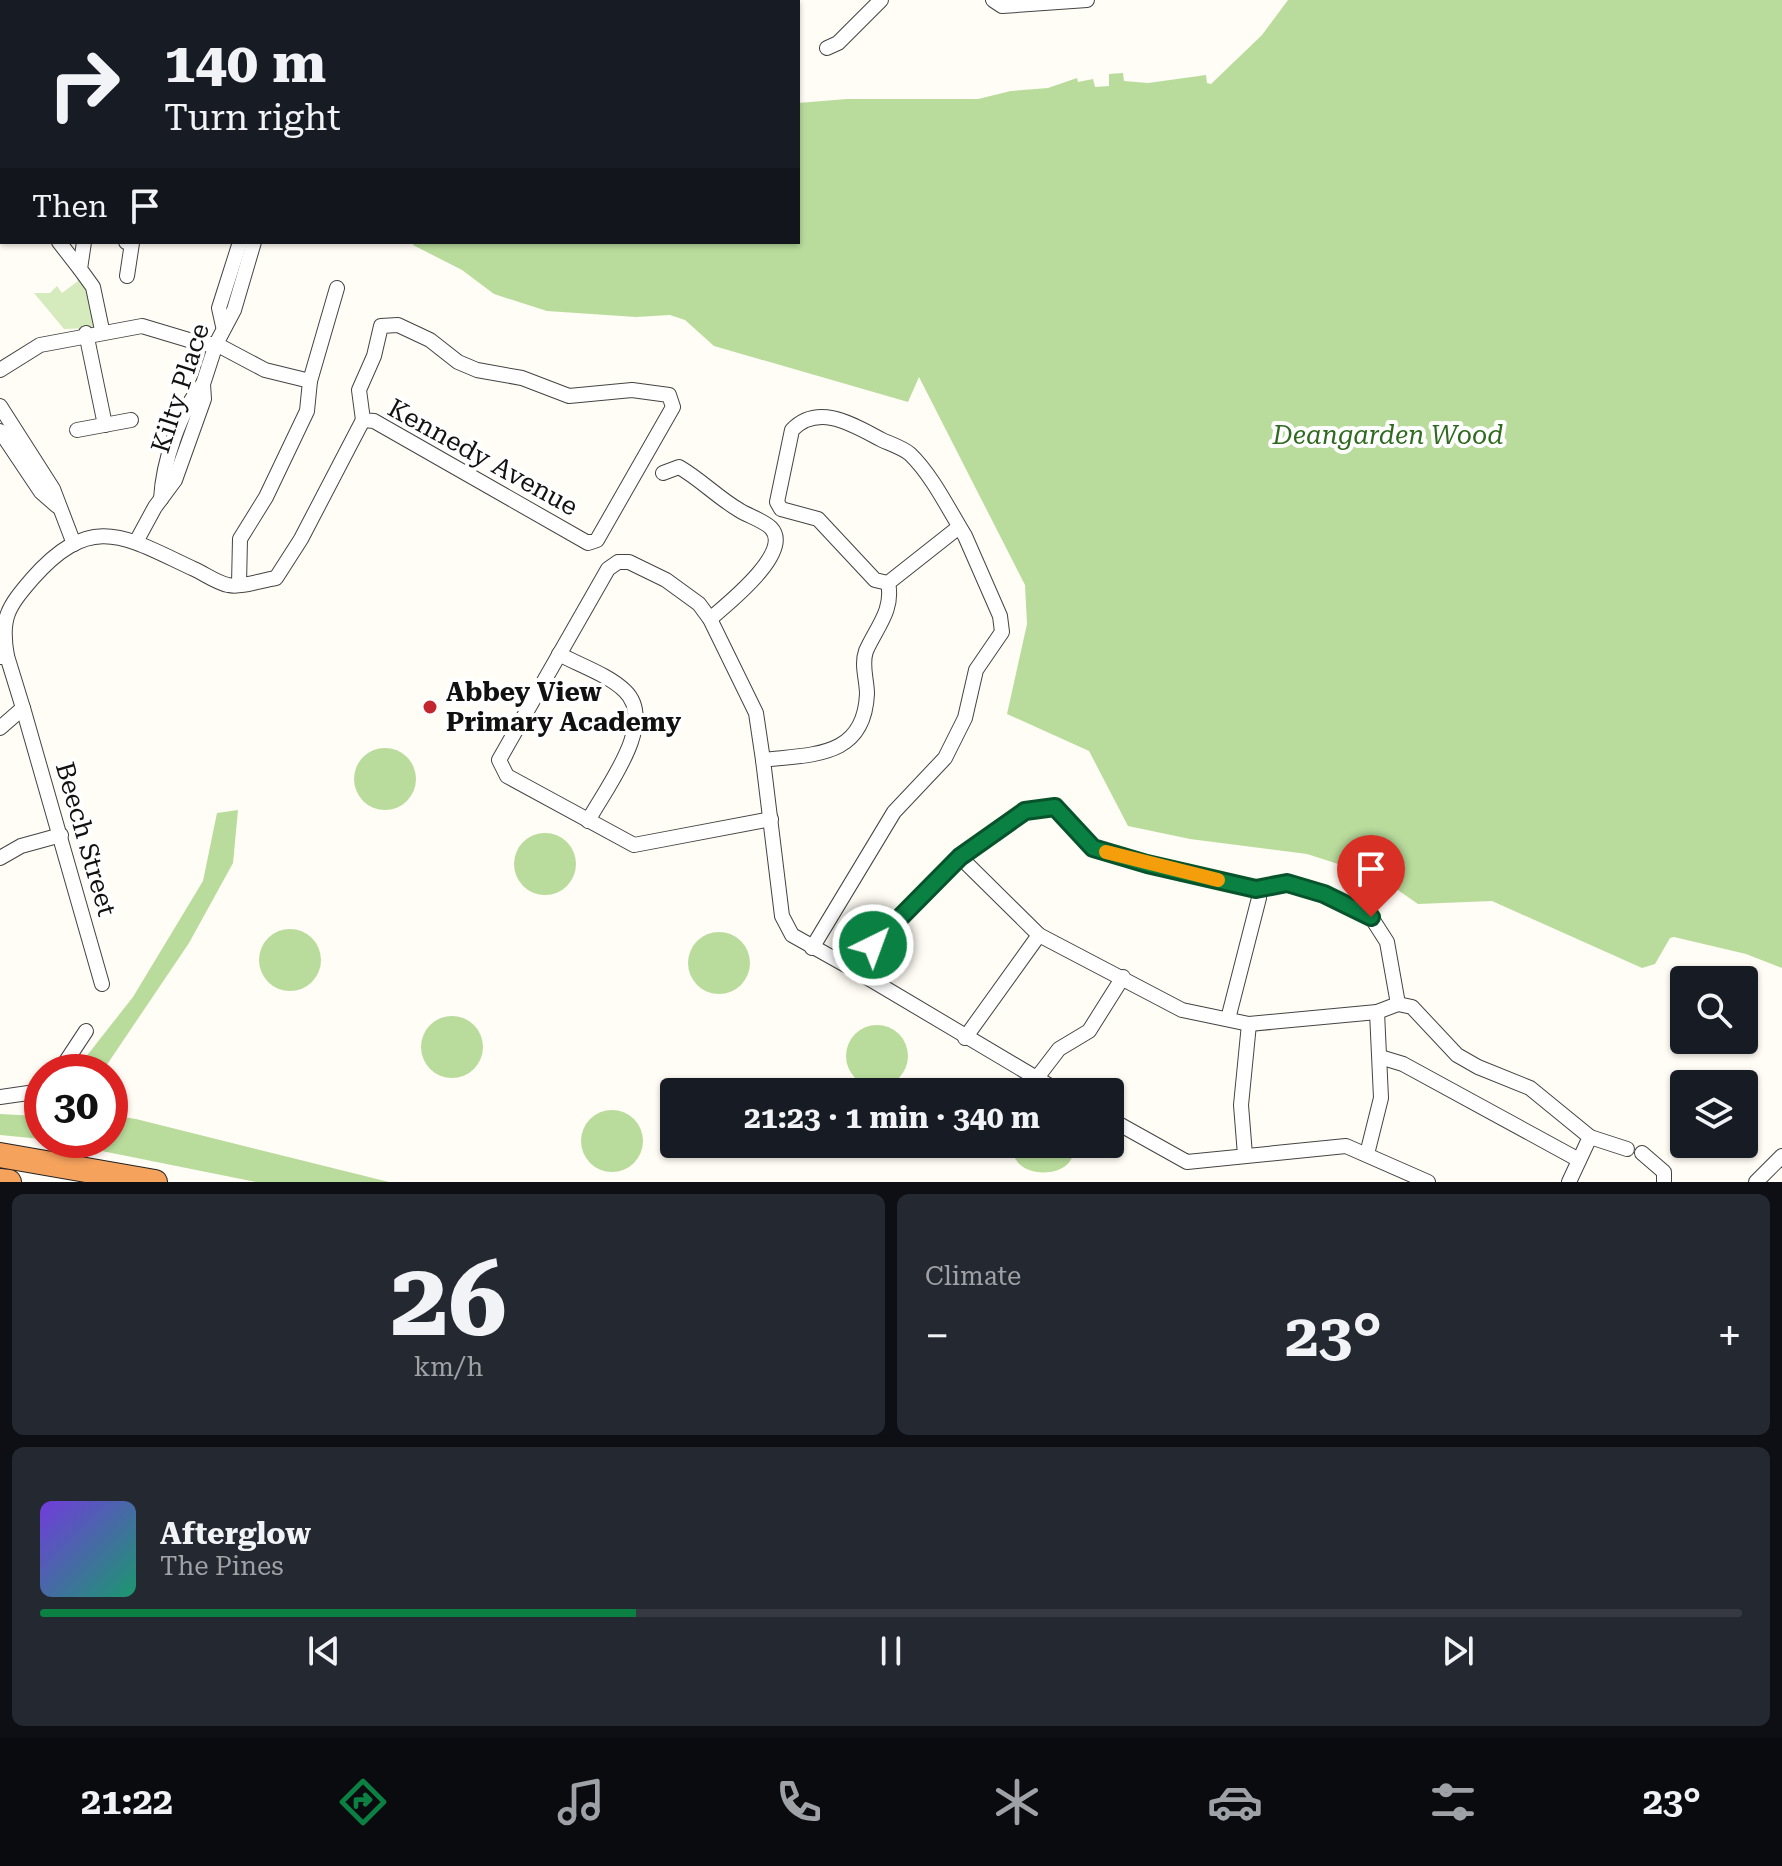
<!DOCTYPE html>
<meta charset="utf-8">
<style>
:root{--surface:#171b24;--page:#242831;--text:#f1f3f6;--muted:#9ea1a6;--line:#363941;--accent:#0b8043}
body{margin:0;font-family:"Roboto Serif",serif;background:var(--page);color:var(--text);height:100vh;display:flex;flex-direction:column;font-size:30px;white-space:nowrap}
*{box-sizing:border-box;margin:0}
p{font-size:26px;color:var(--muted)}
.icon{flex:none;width:44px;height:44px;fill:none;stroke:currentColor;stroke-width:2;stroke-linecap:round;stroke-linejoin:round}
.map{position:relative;height:1182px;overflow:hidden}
.side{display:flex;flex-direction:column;gap:12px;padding:12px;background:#0d0f14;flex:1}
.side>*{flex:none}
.guide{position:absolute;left:0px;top:0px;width:800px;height:244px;box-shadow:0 2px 6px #0004;background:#171b24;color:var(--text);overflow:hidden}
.tools{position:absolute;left:1670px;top:966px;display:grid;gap:16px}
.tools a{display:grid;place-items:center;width:88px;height:88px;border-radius:8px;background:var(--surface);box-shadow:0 2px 6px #0004;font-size:40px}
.speed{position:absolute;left:24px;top:1054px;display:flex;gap:16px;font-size:40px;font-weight:700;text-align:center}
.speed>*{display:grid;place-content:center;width:104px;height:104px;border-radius:50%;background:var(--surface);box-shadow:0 2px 6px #0004;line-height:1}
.speed .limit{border:12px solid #d22;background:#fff;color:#111}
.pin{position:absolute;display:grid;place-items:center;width:68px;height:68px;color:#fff;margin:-82px -34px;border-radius:50% 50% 50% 0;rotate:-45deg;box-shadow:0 0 8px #0007}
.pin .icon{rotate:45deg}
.me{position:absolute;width:88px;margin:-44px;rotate:42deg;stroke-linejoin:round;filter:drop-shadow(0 0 6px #0008)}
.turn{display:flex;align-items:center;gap:28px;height:168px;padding:0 32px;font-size:36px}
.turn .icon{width:104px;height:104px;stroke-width:2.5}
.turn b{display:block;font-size:56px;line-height:68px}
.then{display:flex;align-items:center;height:76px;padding:0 32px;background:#0003;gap:16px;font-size:30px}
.big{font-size:60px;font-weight:700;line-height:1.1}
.side .tile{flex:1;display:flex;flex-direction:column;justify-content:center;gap:12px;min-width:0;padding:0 28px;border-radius:12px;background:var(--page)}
.side .dial{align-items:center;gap:0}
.dial b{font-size:104px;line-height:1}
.song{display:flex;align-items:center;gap:24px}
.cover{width:96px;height:96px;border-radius:12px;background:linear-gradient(135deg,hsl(260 70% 55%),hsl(160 70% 35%))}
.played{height:8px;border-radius:4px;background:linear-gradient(90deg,var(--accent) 35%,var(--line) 35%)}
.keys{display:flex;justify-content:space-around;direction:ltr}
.heat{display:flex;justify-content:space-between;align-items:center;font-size:44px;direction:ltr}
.side .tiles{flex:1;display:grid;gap:12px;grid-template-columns:1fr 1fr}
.tile:last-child{grid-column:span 2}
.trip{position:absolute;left:660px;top:1078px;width:464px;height:80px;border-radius:8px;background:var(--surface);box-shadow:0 2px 6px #0004;font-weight:700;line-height:80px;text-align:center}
.menu{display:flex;height:128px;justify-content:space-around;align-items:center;background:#090b0e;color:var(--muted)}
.menu .icon{width:56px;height:56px}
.menu .on{color:var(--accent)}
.menu b{font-size:36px;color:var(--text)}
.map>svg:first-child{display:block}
.green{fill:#d5ebbd}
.forest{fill:#b9dc9c}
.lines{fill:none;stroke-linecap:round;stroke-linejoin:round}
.minor-casing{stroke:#444;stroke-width:16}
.motorway-casing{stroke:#222;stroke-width:26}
.minor{stroke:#fff;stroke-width:14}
.motorway{stroke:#f5a25d;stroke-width:24}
.route-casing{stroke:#07532c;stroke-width:20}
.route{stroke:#0b8043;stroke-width:14}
.slow{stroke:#f59e0b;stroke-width:14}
.poi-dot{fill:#c4262e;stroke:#fff;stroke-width:3}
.labels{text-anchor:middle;stroke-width:8;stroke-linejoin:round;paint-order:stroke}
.street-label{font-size:26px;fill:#111;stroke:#fff}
.park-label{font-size:26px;font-style:italic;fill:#2f6b1f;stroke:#fff}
.poi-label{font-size:26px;font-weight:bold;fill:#111;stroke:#fff;text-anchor:start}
</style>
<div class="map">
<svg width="1782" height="1182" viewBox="0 0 1782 1182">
<rect width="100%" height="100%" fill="#fffdf5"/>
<!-- green -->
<path class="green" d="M75,271C87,286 99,308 93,328L64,329L34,293H50L57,286L62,293L78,281Z"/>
<!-- forest -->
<g class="forest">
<path d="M115,0H796L794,2Z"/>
<path d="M1288,0H1782V968L1746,954L1674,937L1670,938L1655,964L1642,968L1492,901L1418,904L1379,877L1307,854L1190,839L1128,826L1089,751L1007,714L1027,624L1025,585L919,377L908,402L714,346L685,320L670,315L636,317L547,311L494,294L462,270L413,245L414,242H798V103L847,99H978L1011,91L1048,88L1077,78L1078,82L1093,79L1095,87L1109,86V74L1123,73L1124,81L1148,83L1206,75L1207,83L1211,84L1262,35Z"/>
<circle cx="385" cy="779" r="31"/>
<path d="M238,810L233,863L189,943L102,1072H74L133,997L203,881L217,813Z"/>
<circle cx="545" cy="864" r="31"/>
<circle cx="290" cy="960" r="31"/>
<circle cx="719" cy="963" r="31"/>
<circle cx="452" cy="1047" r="31"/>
<circle cx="877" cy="1056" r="31"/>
<circle cx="612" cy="1141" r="31"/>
<path d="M42,1112V1139L0,1135V1114L38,1116Z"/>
<path d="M110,1115L136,1119L389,1182H256L47,1140H110Z"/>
<path d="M1013,1144H1073C1081,1182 1007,1182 1013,1144Z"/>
</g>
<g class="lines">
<defs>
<g id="minor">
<path d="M85,0L87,2"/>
<path d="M993,0L1002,6L1087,0"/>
<path d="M827,48L838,43L881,0"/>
<path d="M0,67L2,68"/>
<path d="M0,180L2,181"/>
<path d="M59,242L80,269"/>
<path d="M84,242L80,269L93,287L102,330"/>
<path d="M126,242L132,243L127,276"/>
<path d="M398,325L430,340L458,362L477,370L522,378L569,396L632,390L669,395L673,407L597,540L588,543L374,421L363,420L359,390L374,356L381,326Z"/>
<path d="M223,326L219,308L240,242"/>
<path d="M86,333L105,425"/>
<path d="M0,370L40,345L142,326L202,344H216L265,370L310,381"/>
<path d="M0,406L53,489L74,544"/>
<path d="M77,430L131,420"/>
<path d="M0,431L41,492L57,506"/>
<path d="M663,473L679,467C700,479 717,497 739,510C748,516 763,520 771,528C794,552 726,605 710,619"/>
<path d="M161,499C163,463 179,412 203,384"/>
<path d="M136,542L155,507L175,480L204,399L203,384L216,344L234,310L254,242"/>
<path d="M239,584L240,539L266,497L307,411L310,381L337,288"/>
<path d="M559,654C579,665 609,675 625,691C658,723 605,789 588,821"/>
<path d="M7,656C0,618 8,607 32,579C92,511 125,537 194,569C205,574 217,583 228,585C241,588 262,580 276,578L301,539L363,420"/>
<path d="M23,708L102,984"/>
<path d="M0,728L23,708L7,656L0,657"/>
<path d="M763,760L756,713L710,619L699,604L666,580L629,562H618L608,569L499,760L507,776L634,845L771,819"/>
<path d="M960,857L1039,935L1182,1010L1249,1024L1377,1012"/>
<path d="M0,858L21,846L61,835"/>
<path d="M812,948L894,812L945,758L965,718L976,670L1002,632L1000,616L965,536C949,510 932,475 910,454C903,448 891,444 882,440C855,426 819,402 792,430L777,502L781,509L818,519L875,580L888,583L959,527"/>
<path d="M858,972L792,935L782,916L763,760C813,754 864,758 867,694C867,680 861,665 866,651C876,628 894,610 888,583"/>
<path d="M1228,1019L1259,898L1256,889L1287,883L1324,894L1371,917L1387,942L1398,1004L1412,1007L1457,1055L1478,1067L1530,1088L1590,1137L1569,1182"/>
<path d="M965,1038L1039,935"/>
<path d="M1380,1057L1403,1064L1579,1160"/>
<path d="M59,1072L86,1031"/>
<path d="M1036,1079L1059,1049L1089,1031L1123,977"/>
<path d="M1060,1092L858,972L873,945L960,857L1025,811L1055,807L1093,848L1147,864L1256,889"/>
<path d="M0,1097L42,1091"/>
<path d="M1110,1119L1187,1162L1346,1146L1428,1182"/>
<path d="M1590,1137L1627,1149"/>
<path d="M1642,1153L1664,1172V1182"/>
<path d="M1367,1154L1381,1098L1377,1012L1398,1004"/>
<path d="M1245,1155L1241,1105L1249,1024"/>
<path d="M1756,1182L1782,1156"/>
</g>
<g id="motorway">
<path d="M0,1155L155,1182"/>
<path d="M0,1181L9,1182"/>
</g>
</defs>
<!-- minor casing -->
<use href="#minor" class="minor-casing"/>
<!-- motorway casing -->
<use href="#motorway" class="motorway-casing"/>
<!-- minor -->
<use href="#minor" class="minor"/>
<!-- motorway -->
<use href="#motorway" class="motorway"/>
</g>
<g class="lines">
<defs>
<path id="route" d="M873,945L960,857L1025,811L1055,807L1093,848L1147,864L1256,889L1287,883L1324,894L1371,917"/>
</defs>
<!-- route casing -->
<use href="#route" class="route-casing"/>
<!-- route -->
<use href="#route" class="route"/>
<!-- slow -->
<path class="slow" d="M1106,852L1218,880"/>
</g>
<!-- markers -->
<circle class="poi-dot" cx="430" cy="707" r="8"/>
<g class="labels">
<!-- street labels -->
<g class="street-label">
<text transform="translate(180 388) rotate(-72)" y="9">Kilty Place</text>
<text transform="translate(483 457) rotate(29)" y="9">Kennedy Avenue</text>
<text transform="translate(86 839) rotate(74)" y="9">Beech Street</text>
</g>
<!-- park labels -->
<g class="park-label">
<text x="1388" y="444">Deangarden Wood</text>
</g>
<!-- poi labels -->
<g class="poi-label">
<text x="446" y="701">Abbey View<tspan x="446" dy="30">Primary Academy</tspan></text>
</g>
</g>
</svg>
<div class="tools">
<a><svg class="icon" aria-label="search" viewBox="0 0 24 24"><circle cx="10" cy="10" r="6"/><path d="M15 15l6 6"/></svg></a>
<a><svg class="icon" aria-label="layers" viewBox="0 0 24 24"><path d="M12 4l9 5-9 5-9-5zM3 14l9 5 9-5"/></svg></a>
</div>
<div class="speed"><div class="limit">30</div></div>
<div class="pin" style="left:1371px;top:917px;background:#d93025"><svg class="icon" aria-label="arrive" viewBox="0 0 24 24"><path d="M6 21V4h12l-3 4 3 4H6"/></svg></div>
<svg class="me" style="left:873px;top:945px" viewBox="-20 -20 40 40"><circle r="17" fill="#0b8043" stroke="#fff" stroke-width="3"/><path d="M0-11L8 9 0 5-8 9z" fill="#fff"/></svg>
<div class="trip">21:23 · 1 min · 340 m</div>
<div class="guide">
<div class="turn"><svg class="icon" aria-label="right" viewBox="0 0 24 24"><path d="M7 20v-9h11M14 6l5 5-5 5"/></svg><div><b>140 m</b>Turn right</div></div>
<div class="then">Then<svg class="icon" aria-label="arrive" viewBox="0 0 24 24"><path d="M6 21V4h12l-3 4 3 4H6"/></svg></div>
</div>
</div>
<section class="side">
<div class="tiles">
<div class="tile dial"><b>26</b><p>km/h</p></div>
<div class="tile"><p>Climate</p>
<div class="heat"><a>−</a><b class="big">23°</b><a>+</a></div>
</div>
<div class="tile">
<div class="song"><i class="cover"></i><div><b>Afterglow</b><p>The Pines</p></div></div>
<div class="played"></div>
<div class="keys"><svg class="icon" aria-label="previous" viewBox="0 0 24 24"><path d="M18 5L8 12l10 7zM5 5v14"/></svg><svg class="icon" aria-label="pause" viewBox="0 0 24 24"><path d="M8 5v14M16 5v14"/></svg><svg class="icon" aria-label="next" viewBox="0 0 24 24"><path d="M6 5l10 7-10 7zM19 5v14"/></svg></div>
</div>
</div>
</section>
<nav class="menu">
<b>21:22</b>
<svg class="icon on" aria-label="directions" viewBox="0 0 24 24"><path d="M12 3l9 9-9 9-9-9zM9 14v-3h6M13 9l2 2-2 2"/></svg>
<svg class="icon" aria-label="music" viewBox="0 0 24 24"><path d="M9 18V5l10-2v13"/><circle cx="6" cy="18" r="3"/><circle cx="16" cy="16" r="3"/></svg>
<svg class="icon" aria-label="phone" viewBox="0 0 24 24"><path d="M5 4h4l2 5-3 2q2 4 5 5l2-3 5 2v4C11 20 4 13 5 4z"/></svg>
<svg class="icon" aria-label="climate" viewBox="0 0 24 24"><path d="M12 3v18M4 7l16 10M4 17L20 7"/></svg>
<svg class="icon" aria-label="car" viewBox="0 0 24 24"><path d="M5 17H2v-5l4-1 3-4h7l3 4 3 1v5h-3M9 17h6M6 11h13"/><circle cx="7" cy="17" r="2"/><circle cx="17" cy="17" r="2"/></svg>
<svg class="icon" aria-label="filters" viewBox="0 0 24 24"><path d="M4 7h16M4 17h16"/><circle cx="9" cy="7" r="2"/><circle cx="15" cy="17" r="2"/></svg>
<b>23°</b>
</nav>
